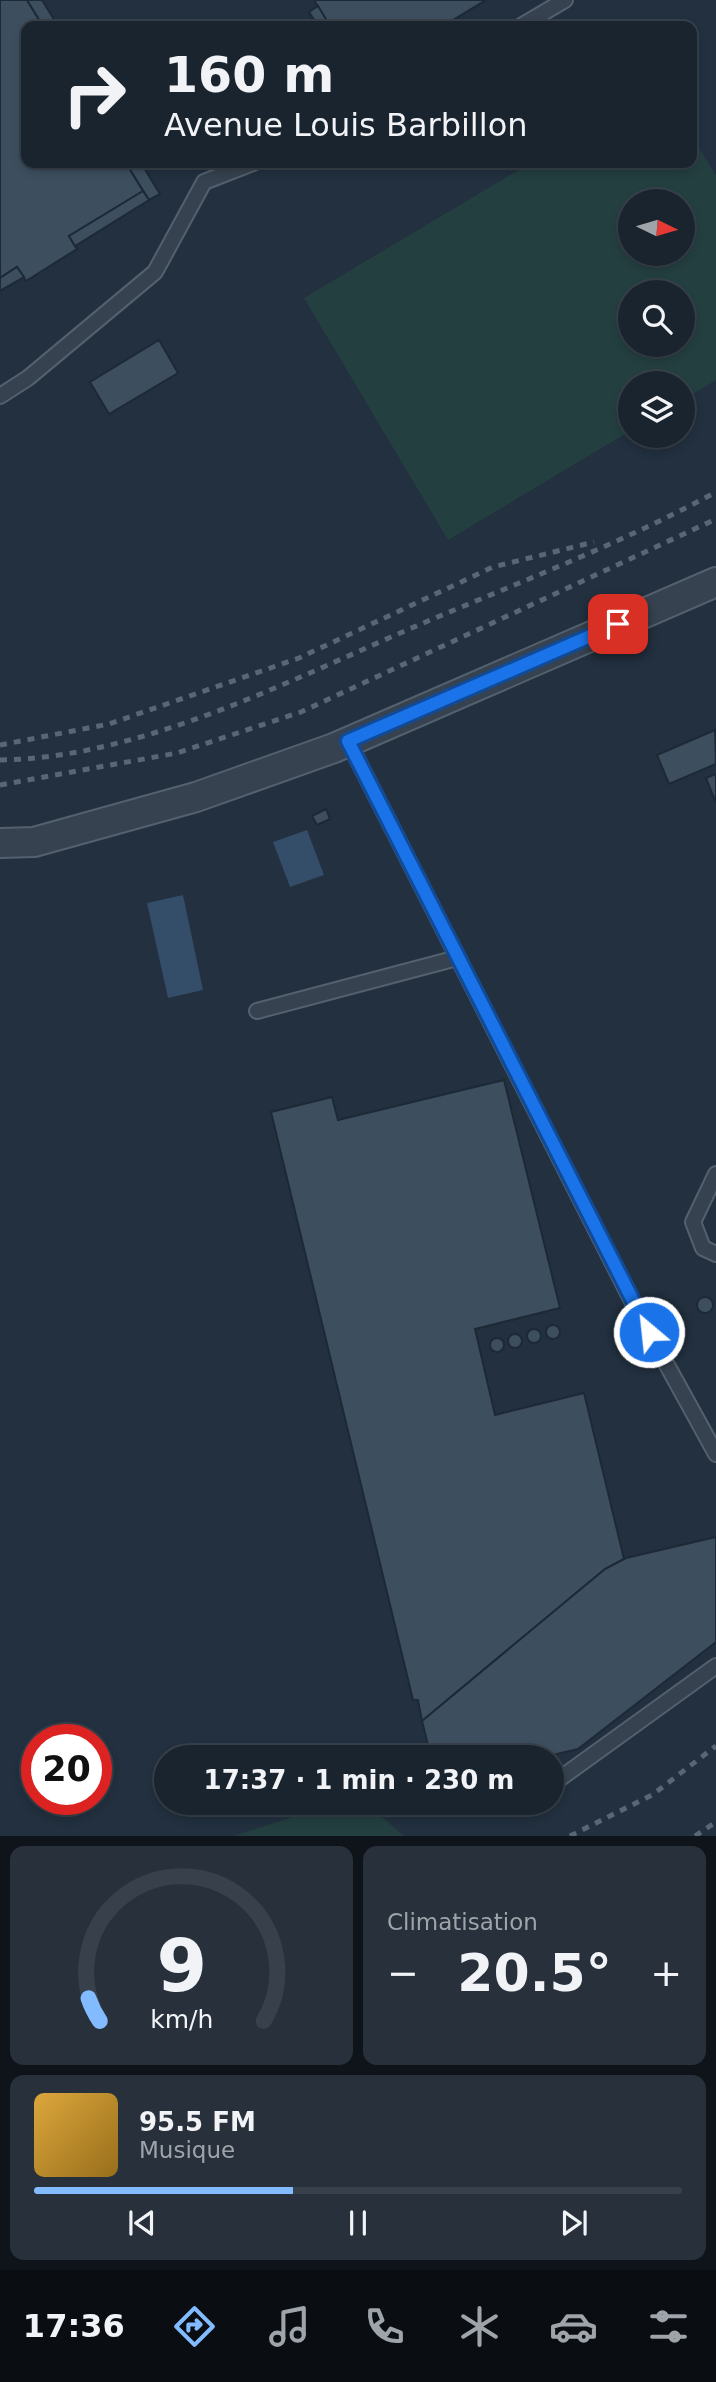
<!DOCTYPE html>
<html lang="fr">
<meta charset="utf-8">
<style>
:root{--surface:#1a242f;--page:#27303b;--text:#f1f3f6;--muted:#9fa4aa;--line:#38414b;--accent:#82bbff}
body{margin:0;font-family:"DejaVu Sans",sans-serif;background:var(--page);color:var(--text);height:100vh;display:flex;flex-direction:column;font-size:26px;white-space:nowrap}
*{box-sizing:border-box;margin:0}
p{font-size:23px;color:var(--muted)}
.icon{flex:none;width:38px;height:38px;fill:none;stroke:currentColor;stroke-width:2;stroke-linecap:round;stroke-linejoin:round}
.map{position:relative;height:1836px;overflow:hidden}
.panel{display:flex;flex-direction:column;gap:10px;padding:10px;background:#0e141a;flex:1}
.panel>*{flex:none}
.top-card{position:absolute;left:21px;top:21px;width:676px;height:147px;border-radius:14px;box-shadow:0 4px 10px #0003,0 0 0 2px var(--line);background:#1a242f;color:var(--text);overflow:hidden}
.needle{width:46px;rotate:95deg}
.tools{position:absolute;left:618px;top:189px;display:grid;gap:14px}
.tools a{display:grid;place-items:center;width:77px;height:77px;border-radius:50%;background:var(--surface);box-shadow:0 4px 10px #0003,0 0 0 2px var(--line);font-size:35px}
.speed{position:absolute;left:21px;top:1724px;display:flex;gap:14px;font-size:35px;font-weight:700;text-align:center}
.speed>*{display:grid;place-content:center;width:91px;height:91px;border-radius:50%;background:var(--surface);box-shadow:0 4px 10px #0003,0 0 0 2px var(--line);line-height:1}
.speed .limit{border:10px solid #d22;background:#fff;color:#111}
.pin{position:absolute;display:grid;place-items:center;width:60px;height:60px;color:#fff;margin:-30px;border-radius:14px;box-shadow:0 4px 10px #0006}
.me{position:absolute;width:77px;margin:-38px;rotate:332deg;stroke-linejoin:round;filter:drop-shadow(0 0 5px #0008)}
.turn{display:flex;align-items:center;gap:24px;height:147px;padding:0 28px;font-size:32px}
.turn .icon{width:91px;height:91px;stroke-width:2.5}
.turn b{display:block;font-size:49px;line-height:60px}
.big{font-size:52px;font-weight:600;line-height:1.1}
.panel .tile{flex:1;display:flex;flex-direction:column;justify-content:center;gap:10px;min-width:0;padding:0 24px;border-radius:14px;background:var(--page)}
.panel .dial{align-items:center;gap:0}
.dial svg{height:182px;overflow:visible;fill:none;stroke:var(--line);stroke-width:7;stroke-linecap:round;text-anchor:middle}
.dial text{fill:var(--text);stroke:none}
.song{display:flex;align-items:center;gap:21px}
.cover{width:84px;height:84px;border-radius:10px;background:linear-gradient(135deg,hsl(40 70% 55%),hsl(40 70% 35%))}
.played{height:7px;border-radius:4px;background:linear-gradient(90deg,var(--accent) 40%,var(--line) 40%)}
.keys{display:flex;justify-content:space-around;direction:ltr}
.heat{display:flex;justify-content:space-between;align-items:center;font-size:38px;direction:ltr}
.panel .tiles{flex:1;display:grid;gap:10px;grid-template-columns:1fr 1fr}
.tile:last-child{grid-column:span 2}
.trip{position:absolute;left:154px;top:1745px;width:410px;height:70px;border-radius:35px;background:var(--surface);box-shadow:0 4px 10px #0003,0 0 0 2px var(--line);font-weight:600;line-height:70px;text-align:center}
.menu{display:flex;height:112px;justify-content:space-around;align-items:center;background:#0a0e13;color:var(--muted)}
.menu .icon{width:49px;height:49px}
.menu .on{color:var(--accent)}
.menu b{font-size:32px;color:var(--text)}
.map>svg:first-child{display:block}
.green{fill:#243f40;fill-rule:evenodd}
.water{fill:#344d68}
.building{fill:#3d4f5f;stroke:#1d2936;stroke-width:2}
.lines{fill:none;stroke-linecap:round;stroke-linejoin:round}
.service-casing{stroke:#54606d;stroke-width:18}
.minor-casing{stroke:#54606d;stroke-width:32}
.service{stroke:#36424f;stroke-width:14}
.minor{stroke:#36424f;stroke-width:28}
.rail{stroke:#586676;stroke-width:5;stroke-dasharray:7 7;stroke-linecap:butt}
.route-casing{stroke:#114b97;stroke-width:18}
.route{stroke:#1a73e8;stroke-width:12}
</style>
<div class="map">
<svg width="716" height="1836" viewBox="0 0 716 1836">
<rect width="100%" height="100%" fill="#22303f"/>
<!-- green -->
<g class="green">
<path d="M691,134L716,176V380L683,400L682,383H630V431L448,540L304,298L530,163H691ZM630,201H682V254H630ZM630,292H682V345H630Z"/>
<path d="M339,1802L357,1803L382,1817L404,1836H234Z"/>
</g>
<!-- water -->
<g class="water">
<path d="M307,830L324,875L290,887L273,842Z"/>
<path d="M183,895L203,990L168,998L147,903Z"/>
</g>
<!-- building -->
<g class="building">
<path d="M0,0H27L43,26H26V163H126L143,191L69,236L77,249L26,281L17,267L0,278Z"/>
<path d="M27,0H42L58,26H43Z"/>
<path d="M314,0H486L443,26H330Z"/>
<path d="M318,6L330,26H318L309,12Z"/>
<path d="M126,163H141L160,194L149,200Z"/>
<path d="M143,191L149,200L75,246L69,236Z"/>
<path d="M17,267L24,277L0,291V278Z"/>
<path d="M159,340L178,373L109,414L90,382Z"/>
<path d="M715,730L716,764L669,784L657,755Z"/>
<path d="M716,774V803L706,778Z"/>
<path d="M326,809L330,819L317,825L312,816Z"/>
<path d="M504,1080L560,1308L475,1329L495,1415L584,1393L624,1559L605,1569L422,1721L418,1700H413L271,1112L332,1097L338,1120Z"/>
<circle cx="705" cy="1305" r="8"/>
<circle cx="553" cy="1332" r="7"/>
<circle cx="534" cy="1336" r="7"/>
<circle cx="515" cy="1341" r="7"/>
<circle cx="497" cy="1345" r="7"/>
<path d="M716,1537V1642L578,1749L544,1757H431L422,1721L605,1569L626,1558Z"/>
</g>
<g class="lines">
<defs>
<g id="service">
<path d="M521,26L565,0"/>
<path d="M0,396L28,378L155,272L204,182L253,163"/>
<path d="M348,741L635,1307L716,1454"/>
<path d="M257,1011L457,958"/>
<path d="M716,1174L693,1222L703,1248L716,1254"/>
<path d="M551,1785L716,1666"/>
<path d="M524,1805L527,1802"/>
</g>
<path id="minor" d="M0,843L34,842L196,797L334,748L716,582"/>
</defs>
<!-- service casing -->
<use href="#service" class="service-casing"/>
<!-- minor casing -->
<use href="#minor" class="minor-casing"/>
<!-- service -->
<use href="#service" class="service"/>
<!-- minor -->
<use href="#minor" class="minor"/>
<!-- rail -->
<g class="rail">
<path d="M0,745L109,724L299,658L493,567L594,542"/>
<path d="M0,760C142,758 292,679 421,624C520,582 622,543 716,492"/>
<path d="M0,785L177,753L301,712L716,519"/>
<path d="M570,1836L652,1795L716,1746"/>
<path d="M695,1836L716,1822"/>
</g>
</g>
<g class="lines">
<defs>
<path id="route" d="M618,624L348,741L649,1332"/>
</defs>
<!-- route casing -->
<use href="#route" class="route-casing"/>
<!-- route -->
<use href="#route" class="route"/>
</g>
</svg>
<div class="tools">
<a><svg class="needle" viewBox="-14 -14 28 28"><path d="M0-13l5 13h-10z" fill="#e53935"/><path d="M0 13l5-13h-10z" fill="#9fa4aa"/></svg></a>
<a><svg class="icon" aria-label="search" viewBox="0 0 24 24"><circle cx="10" cy="10" r="6"/><path d="M15 15l6 6"/></svg></a>
<a><svg class="icon" aria-label="layers" viewBox="0 0 24 24"><path d="M12 4l9 5-9 5-9-5zM3 14l9 5 9-5"/></svg></a>
</div>
<div class="speed"><div class="limit">20</div></div>
<div class="pin" style="left:618px;top:624px;background:#d93025"><svg class="icon" aria-label="arrive" viewBox="0 0 24 24"><path d="M6 21V4h12l-3 4 3 4H6"/></svg></div>
<svg class="me" style="left:649px;top:1332px" viewBox="-20 -20 40 40"><circle r="17" fill="#1a73e8" stroke="#fff" stroke-width="3"/><path d="M0-11L8 9 0 5-8 9z" fill="#fff"/></svg>
<div class="trip">17:37 · 1 min · 230 m</div>
<div class="top-card">
<div class="turn"><svg class="icon" aria-label="right" viewBox="0 0 24 24"><path d="M7 20v-9h11M14 6l5 5-5 5"/></svg><div><b>160 m</b>Avenue Louis Barbillon</div></div>
</div>
</div>
<section class="panel">
<div class="tiles">
<div class="tile dial"><svg viewBox="0 0 100 80">
<path d="M14 69A42 42 0 1 1 86 69"/>
<path d="M14 69A42 42 0 0 1 9 59" stroke="#82bbff"/>
<text x="50" y="56" font-size="32" font-weight="700">9</text>
<text x="50" y="72" font-size="11">km/h</text>
</svg></div>
<div class="tile"><p>Climatisation</p>
<div class="heat"><a>−</a><b class="big">20.5°</b><a>+</a></div>
</div>
<div class="tile">
<div class="song"><i class="cover"></i><div><b>95.5 FM</b><p>Musique</p></div></div>
<div class="played"></div>
<div class="keys"><svg class="icon" aria-label="previous" viewBox="0 0 24 24"><path d="M18 5L8 12l10 7zM5 5v14"/></svg><svg class="icon" aria-label="pause" viewBox="0 0 24 24"><path d="M8 5v14M16 5v14"/></svg><svg class="icon" aria-label="next" viewBox="0 0 24 24"><path d="M6 5l10 7-10 7zM19 5v14"/></svg></div>
</div>
</div>
</section>
<nav class="menu">
<b>17:36</b>
<svg class="icon on" aria-label="directions" viewBox="0 0 24 24"><path d="M12 3l9 9-9 9-9-9zM9 14v-3h6M13 9l2 2-2 2"/></svg>
<svg class="icon" aria-label="music" viewBox="0 0 24 24"><path d="M9 18V5l10-2v13"/><circle cx="6" cy="18" r="3"/><circle cx="16" cy="16" r="3"/></svg>
<svg class="icon" aria-label="phone" viewBox="0 0 24 24"><path d="M5 4h4l2 5-3 2q2 4 5 5l2-3 5 2v4C11 20 4 13 5 4z"/></svg>
<svg class="icon" aria-label="climate" viewBox="0 0 24 24"><path d="M12 3v18M4 7l16 10M4 17L20 7"/></svg>
<svg class="icon" aria-label="car" viewBox="0 0 24 24"><path d="M5 17H2v-5l4-1 3-4h7l3 4 3 1v5h-3M9 17h6M6 11h13"/><circle cx="7" cy="17" r="2"/><circle cx="17" cy="17" r="2"/></svg>
<svg class="icon" aria-label="filters" viewBox="0 0 24 24"><path d="M4 7h16M4 17h16"/><circle cx="9" cy="7" r="2"/><circle cx="15" cy="17" r="2"/></svg>
</nav>
